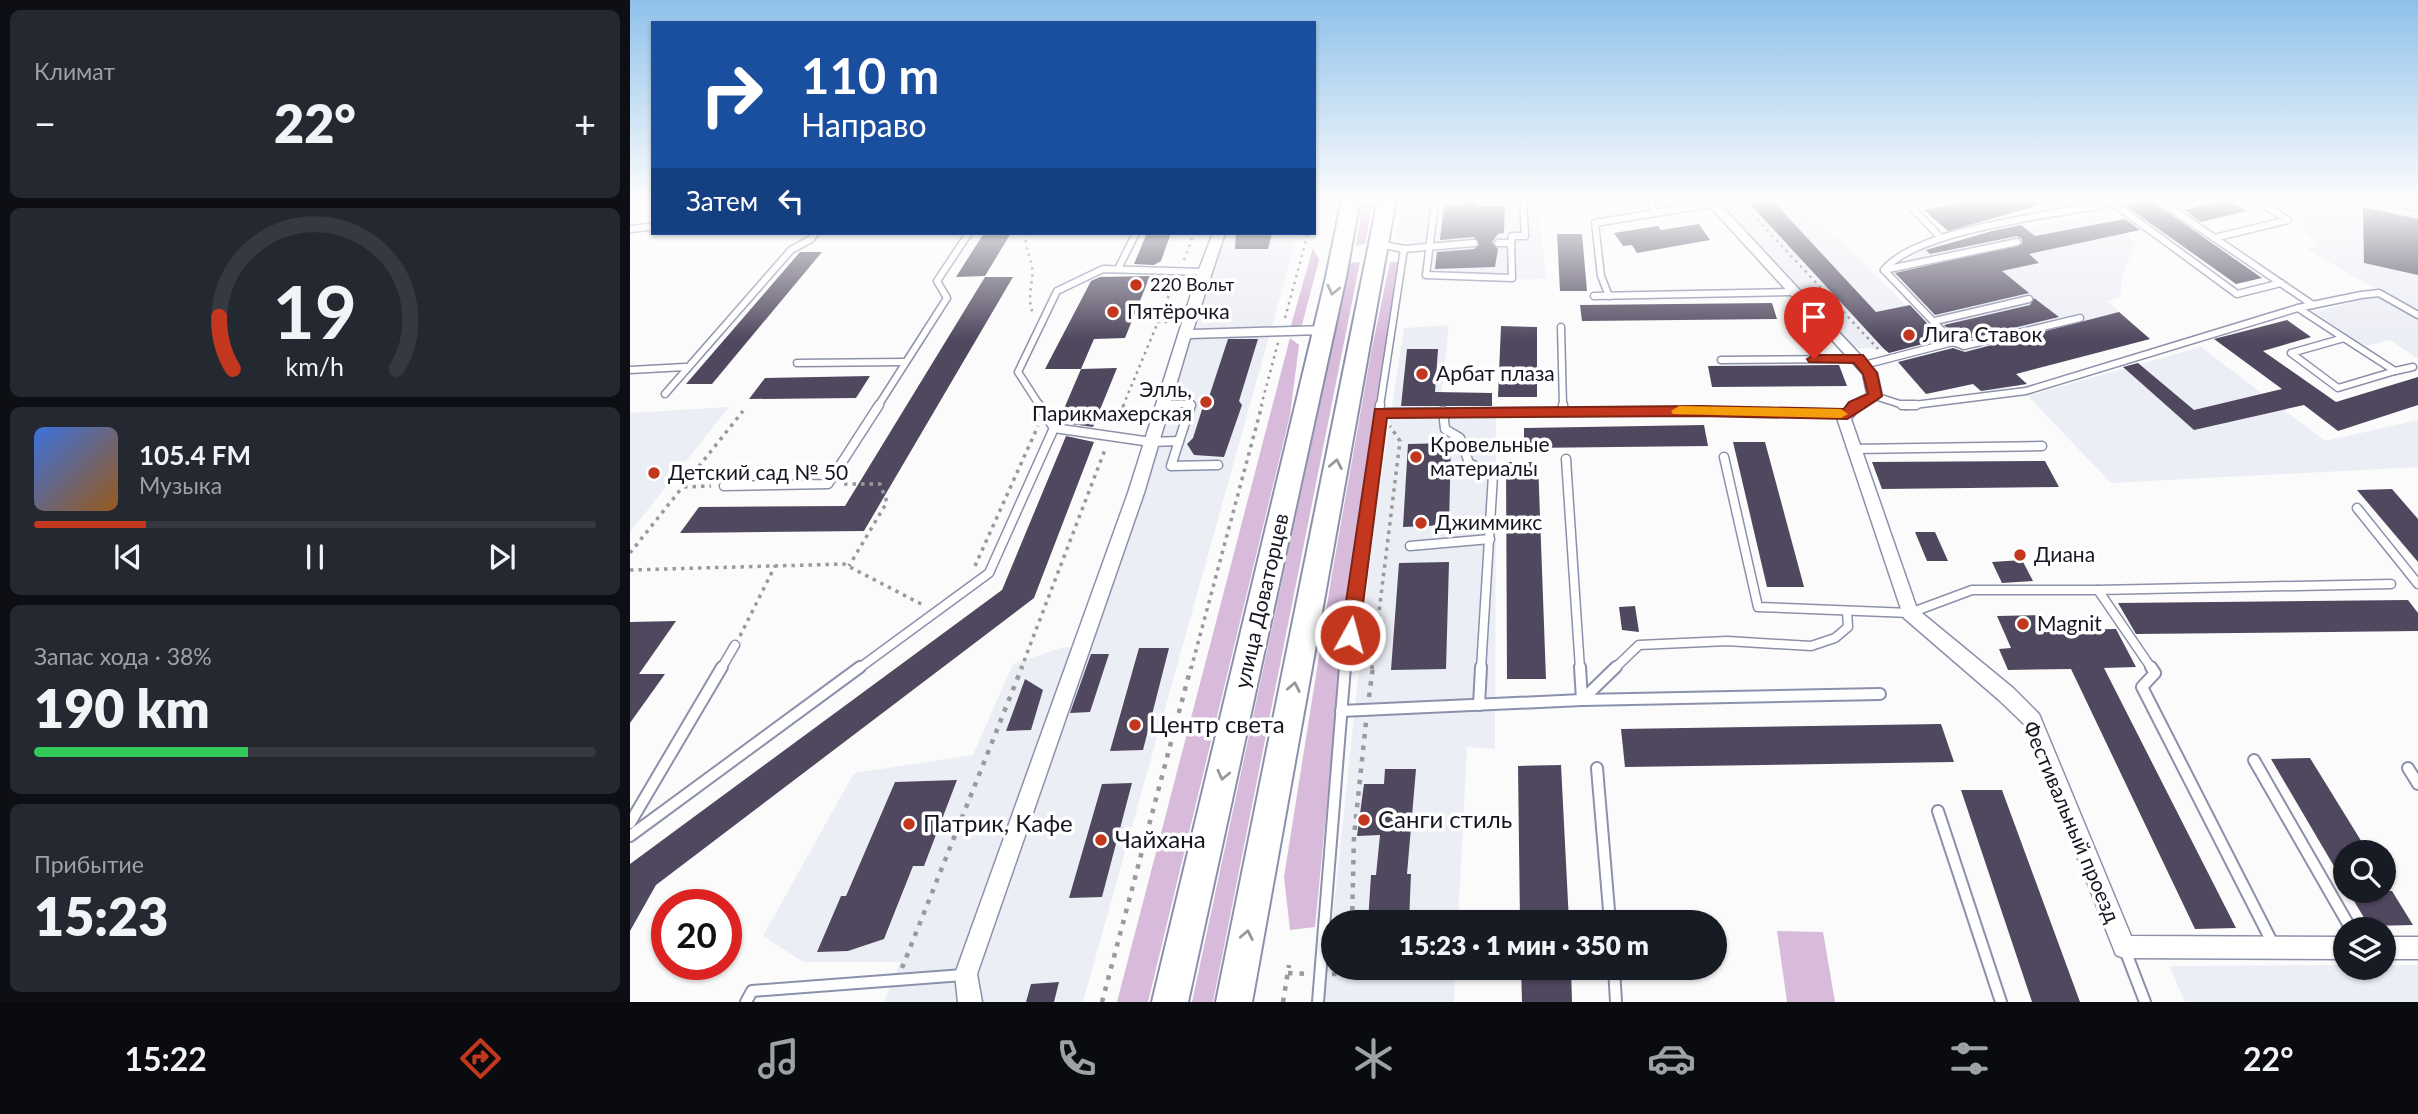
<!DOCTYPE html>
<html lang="ru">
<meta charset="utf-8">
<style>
:root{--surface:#171b24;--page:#242831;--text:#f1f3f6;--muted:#9ea1a6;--line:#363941;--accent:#c2371e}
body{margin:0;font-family:Lato,sans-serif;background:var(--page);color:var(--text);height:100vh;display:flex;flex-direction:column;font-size:26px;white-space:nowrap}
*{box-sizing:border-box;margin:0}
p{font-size:23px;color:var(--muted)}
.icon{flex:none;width:38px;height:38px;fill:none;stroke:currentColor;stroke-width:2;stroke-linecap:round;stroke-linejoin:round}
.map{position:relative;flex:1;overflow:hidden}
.sheet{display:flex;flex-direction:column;gap:10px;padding:10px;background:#0d0f14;width:630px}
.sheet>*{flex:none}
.guide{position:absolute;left:21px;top:21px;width:665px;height:214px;border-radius:0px;box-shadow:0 2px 5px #0004;background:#1a4fa0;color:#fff;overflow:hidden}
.controls{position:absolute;left:1703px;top:840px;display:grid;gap:14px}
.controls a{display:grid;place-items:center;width:63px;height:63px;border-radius:50%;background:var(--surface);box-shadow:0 2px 5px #0004;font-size:35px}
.speed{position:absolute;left:21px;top:889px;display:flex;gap:14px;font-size:35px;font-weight:700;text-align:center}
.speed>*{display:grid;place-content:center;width:91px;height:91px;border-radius:50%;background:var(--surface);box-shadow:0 2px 5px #0004;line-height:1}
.speed .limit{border:10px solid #d22;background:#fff;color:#111}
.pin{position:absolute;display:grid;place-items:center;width:60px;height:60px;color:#fff;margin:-72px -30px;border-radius:50% 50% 50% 0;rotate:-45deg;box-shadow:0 0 7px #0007}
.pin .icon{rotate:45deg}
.me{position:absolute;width:77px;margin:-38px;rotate:7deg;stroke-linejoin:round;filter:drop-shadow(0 0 5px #0008)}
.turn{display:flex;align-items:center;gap:24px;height:147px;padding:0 35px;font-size:32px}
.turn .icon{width:91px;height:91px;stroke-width:2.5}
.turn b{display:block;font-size:49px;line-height:60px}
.then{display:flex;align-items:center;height:66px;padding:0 35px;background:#0003;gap:14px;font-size:26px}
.big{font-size:52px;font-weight:800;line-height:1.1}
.sheet .card{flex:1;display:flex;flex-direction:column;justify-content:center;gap:10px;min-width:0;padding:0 24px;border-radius:10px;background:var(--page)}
.sheet .dial{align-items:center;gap:0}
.dial svg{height:182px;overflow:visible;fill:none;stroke:var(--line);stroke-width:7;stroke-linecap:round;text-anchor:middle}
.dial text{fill:var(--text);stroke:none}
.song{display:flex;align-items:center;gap:21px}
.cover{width:84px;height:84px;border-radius:10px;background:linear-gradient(135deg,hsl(220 70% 55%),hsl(30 70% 35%))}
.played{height:7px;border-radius:4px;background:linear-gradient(90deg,var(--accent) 20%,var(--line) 20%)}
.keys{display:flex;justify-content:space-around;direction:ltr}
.heat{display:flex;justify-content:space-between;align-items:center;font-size:38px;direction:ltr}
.charge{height:10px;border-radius:5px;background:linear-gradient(90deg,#34c759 38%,var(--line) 0)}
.trip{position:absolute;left:691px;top:910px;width:406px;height:70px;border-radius:35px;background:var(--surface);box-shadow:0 2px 5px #0004;font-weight:800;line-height:70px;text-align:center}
.dock{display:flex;height:112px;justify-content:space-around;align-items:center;background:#090b0e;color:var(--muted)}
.dock .icon{width:49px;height:49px}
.dock .on{color:var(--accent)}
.dock b{font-size:32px;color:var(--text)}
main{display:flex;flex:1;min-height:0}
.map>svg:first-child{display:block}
.built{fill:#eceef5}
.green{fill:#d8bbdb}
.building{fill:#50485f}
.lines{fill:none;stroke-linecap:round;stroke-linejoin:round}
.lane-far2-casing{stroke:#8c91ab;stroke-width:9}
.lane-far1-casing{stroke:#8c91ab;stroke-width:11}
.lane-casing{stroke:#8c91ab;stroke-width:14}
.street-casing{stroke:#8c91ab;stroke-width:3}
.primary-casing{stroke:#8c91ab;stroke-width:4}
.path-far2{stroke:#99999e;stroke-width:2.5;stroke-dasharray:2.5 4.5;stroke-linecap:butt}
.path-far1{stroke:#99999e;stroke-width:3.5;stroke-dasharray:3.5 5;stroke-linecap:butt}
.path{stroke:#99999e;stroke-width:4.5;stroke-dasharray:4.5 7;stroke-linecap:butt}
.lane-far2{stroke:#fff;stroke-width:6}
.lane-far1{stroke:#fff;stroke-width:8}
.lane{stroke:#fff;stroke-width:10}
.street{fill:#fff;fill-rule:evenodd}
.primary{fill:#fff;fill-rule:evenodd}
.oneway{stroke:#96979b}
.route{fill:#c2371e;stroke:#7e2414;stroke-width:2}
.slow{fill:#f59e0b}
.poi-dot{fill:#c2371e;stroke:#fff;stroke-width:2.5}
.labels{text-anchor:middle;stroke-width:7;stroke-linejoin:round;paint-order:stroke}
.far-poi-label{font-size:18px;fill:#151721;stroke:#fff;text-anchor:start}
.poi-label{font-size:21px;fill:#151721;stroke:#fff;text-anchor:start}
.street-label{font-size:21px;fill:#151721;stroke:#fff}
.near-poi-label{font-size:24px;fill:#151721;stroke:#fff;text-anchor:start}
</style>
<main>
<section class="sheet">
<div class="card"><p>Климат</p>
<div class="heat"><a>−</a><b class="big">22°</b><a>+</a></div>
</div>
<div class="card dial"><svg viewBox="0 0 100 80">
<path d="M14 69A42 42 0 1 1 86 69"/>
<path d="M14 69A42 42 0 0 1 8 46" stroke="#c2371e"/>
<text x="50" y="56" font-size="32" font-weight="700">19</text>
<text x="50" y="72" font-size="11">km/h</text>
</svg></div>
<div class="card">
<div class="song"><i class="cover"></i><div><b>105.4 FM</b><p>Музыка</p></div></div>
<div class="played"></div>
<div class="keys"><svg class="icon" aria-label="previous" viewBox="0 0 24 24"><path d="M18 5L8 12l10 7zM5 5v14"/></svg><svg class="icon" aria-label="pause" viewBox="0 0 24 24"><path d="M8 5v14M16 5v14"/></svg><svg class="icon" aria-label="next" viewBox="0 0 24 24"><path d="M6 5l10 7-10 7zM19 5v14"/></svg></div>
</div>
<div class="card"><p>Запас хода · 38%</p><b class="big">190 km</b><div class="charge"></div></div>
<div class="card"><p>Прибытие</p><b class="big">15:23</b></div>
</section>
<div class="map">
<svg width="1788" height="1002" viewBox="0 0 1788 1002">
<rect width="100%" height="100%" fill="#fbfbfb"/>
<!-- built -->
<g class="built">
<path d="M773,199H908L916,279L791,280L796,243L775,242L766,236Z"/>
<path d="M1097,199H1161L1234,263L1308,338L1254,349L1223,348L1092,208Z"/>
<path d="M1646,199H1788V359L1760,340L1735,346L1684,312L1754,294L1677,249L1687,245Z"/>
<path d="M1465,215L1478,217L1506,243L1492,275L1490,297L1477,301L1520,339L1387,374L1397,384L1353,393L1343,384L1296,394L1270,365L1341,348L1265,273L1293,248Z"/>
<path d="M596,233H668L453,1002H254L270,962H173L133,936L224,773L343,755L383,664L434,647L454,648Z"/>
<path d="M819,325L809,417L866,416L865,749L837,747L828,922H704V968H826L824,1002H694L744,525L774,328Z"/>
<path d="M1571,347L1695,441L1788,420V467L1481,483L1398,396Z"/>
<path d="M99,407L0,532V413Z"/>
<path d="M1715,965V968H1754V965H1788V1002H1555L1539,966Z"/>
</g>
<!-- green -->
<g class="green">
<path d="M733,199H743L735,244L726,246Z"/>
<path d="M683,248L689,260L672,325L660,329Z"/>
<path d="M730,262L583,1002H562L720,263Z"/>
<path d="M760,262H769L719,579L685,927L660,930L654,877L702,574L741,353Z"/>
<path d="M660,338L669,345L660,415L518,1002H487Z"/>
<path d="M1147,931L1193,932L1205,1002H1157Z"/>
</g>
<!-- building -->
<g class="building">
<path d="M833,199H848V206H875L874,233L868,234L862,242L868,249L865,267L805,269L807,252L844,249L849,245L844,237L810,240L814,205H833Z"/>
<path d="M1141,199L1246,312L1280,305L1312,339L1259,353L1254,349L1119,203Z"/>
<path d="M1349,199H1407V206L1318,231L1294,210Z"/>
<path d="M1519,200L1556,225L1632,278L1606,284L1496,206Z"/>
<path d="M1598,200L1617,211L1571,222L1554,210Z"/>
<path d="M1733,207L1788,219V275L1734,263Z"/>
<path d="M1495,219L1510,230L1399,254L1409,263L1372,271L1399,293L1305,315L1265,273L1392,244V239L1387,236L1300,254L1296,250L1362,231L1391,225L1405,236Z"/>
<path d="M1069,224L1080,240L1007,253L1002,245L993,246L984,233L1028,226L1031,230Z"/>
<path d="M354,233H381L355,276L326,277Z"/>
<path d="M517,233H541L531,261L524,265L504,264Z"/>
<path d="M606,233H642L638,249H605Z"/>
<path d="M927,234H952L957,291H930Z"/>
<path d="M170,252H192L82,384H56Z"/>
<path d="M520,276L495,338L464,339L451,369H415L461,281L470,277Z"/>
<path d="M355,277H383L234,531L50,533L69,507L215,506Z"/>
<path d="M1404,298L1429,317L1334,340L1326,337L1314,325L1400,305Z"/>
<path d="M1142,303L1147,319L952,321L950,305Z"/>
<path d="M1489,312L1520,339L1386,374L1397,384L1351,391L1343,384L1296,394L1268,362L1323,348L1335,352Z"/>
<path d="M1657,320L1681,337L1633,351L1706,402L1788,377V405L1708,431L1674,405L1564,430L1493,367L1508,363L1564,410L1652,389L1584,339Z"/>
<path d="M871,326L907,327V397H868Z"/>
<path d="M598,339H628L609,401L612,405L594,457L564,455L557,444L563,438L575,400H578Z"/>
<path d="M777,349H808L805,392L862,393V406H771Z"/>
<path d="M1209,365L1217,386L1082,387L1078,366Z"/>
<path d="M487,368L463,427L441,424L443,418H430L451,369Z"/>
<path d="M240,376L226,398L119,399L135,378Z"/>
<path d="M1074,425L1078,446L894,448V428Z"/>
<path d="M436,436L464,442L404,598L26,885L0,931V864L372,590Z"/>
<path d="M1103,442H1135L1174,587H1137Z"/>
<path d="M821,443L819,525L773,527L778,444Z"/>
<path d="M1415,461L1429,487L1252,489L1242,462Z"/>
<path d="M876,462H908L916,679H877Z"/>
<path d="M1762,489L1788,519V562L1727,490Z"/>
<path d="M1285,532H1305L1318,561H1297Z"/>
<path d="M1392,560L1403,581L1372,583L1362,562Z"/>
<path d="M819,562L816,669L761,670L769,563Z"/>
<path d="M1778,600L1788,613V631L1506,634L1488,603Z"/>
<path d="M1005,606L1009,632L992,630L989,607Z"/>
<path d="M1411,615L1418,630L1486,629L1506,667L1474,668L1606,928L1565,929L1441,669L1378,670L1369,649L1381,648L1367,616Z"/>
<path d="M46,621L9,674H35L0,723V622Z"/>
<path d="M509,648H539L513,750L480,751Z"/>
<path d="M461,654H479L460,712L440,713Z"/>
<path d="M395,679L413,690L401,730L376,731Z"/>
<path d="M1311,724L1324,762L995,767L991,729Z"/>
<path d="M1680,758L1738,852H1715V885L1641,759Z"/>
<path d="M931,765L939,922H890L888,766Z"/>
<path d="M755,769H786L777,874H781L779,922H738L741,875H746L750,835L727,836L734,784H754Z"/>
<path d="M327,780L294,866H283L254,939L218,951L187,952L211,896H216L265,782Z"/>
<path d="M502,783L472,897L439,898L472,784Z"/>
<path d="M1331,790H1372L1450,1002H1402Z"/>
<path d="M1718,891H1762L1783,925L1739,926Z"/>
<path d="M891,968H941L942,1002H892Z"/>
<path d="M429,982L424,1002H396L401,984Z"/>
</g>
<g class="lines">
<defs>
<g id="lane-far2">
<path d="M1021,199L1024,213"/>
<path d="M1274,199L1310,237"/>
<path d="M1527,199L1683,305"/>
<path d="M805,203L796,275L882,278L881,243H868"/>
<path d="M1483,203L1501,199"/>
<path d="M0,229L19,227"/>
<path d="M1584,238L1658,220L1624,199"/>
<path d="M881,243L882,236H895L893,199"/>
<path d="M749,244L774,249L750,406"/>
<path d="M774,249L844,243"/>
<path d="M488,269L506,233"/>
<path d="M1254,270L1387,242"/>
<path d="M964,296L1163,292"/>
<path d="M979,296L971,276L965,223L1081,204"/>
<path d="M1668,308L1714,338"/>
<path d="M1305,321L1399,299"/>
<path d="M931,327L933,406"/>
<path d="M1714,338L1765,371L1708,388L1661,353Z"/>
<path d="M1323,342L1254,270C1287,229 1428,214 1483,203L1607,294L1651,283"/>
<path d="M1091,360L1228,359"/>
<path d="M167,363L275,362"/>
<path d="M1234,365L1323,342L1334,346L1450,318"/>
<path d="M0,370L55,367"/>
<path d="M1765,371L1783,367"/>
<path d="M35,394L161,250L181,239L185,233"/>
<path d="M1245,396L1276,406L1396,391L1668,308L1731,295L1749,293L1788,315"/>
<path d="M534,404H561L560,406"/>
<path d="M248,406L317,298L307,281L339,233"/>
<path d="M410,406L388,372L427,291L473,269L574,272"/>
</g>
<g id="lane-far1">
<path d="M409,405L424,428L521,442L549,441L541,466L588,465"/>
<path d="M933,405V412"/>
<path d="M1272,405H1286"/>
<path d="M813,411L815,429L830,438L839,463L863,475L851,669"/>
<path d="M750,413L1070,411L1218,414"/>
<path d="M549,441L561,405"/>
<path d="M1224,449L1412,446"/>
<path d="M1094,457L1128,607L1280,613L1342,590H1468"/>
<path d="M936,459L950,669"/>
<path d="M94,486L198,484L249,405"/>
<path d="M1727,508L1788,584"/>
<path d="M780,546L860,539"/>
<path d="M91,669L105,645"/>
<path d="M228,669L359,573L424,428"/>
<path d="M715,669L750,405"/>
<path d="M984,669L1009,645L1097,641L1181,646L1205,638L1218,627L1217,611"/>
<path d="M1522,669L1468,590L1761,584"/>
</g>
<g id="lane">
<path d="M950,667L952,700L986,667"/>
<path d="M1521,667L1525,673L1512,687L1644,946"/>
<path d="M849,705L851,667"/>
<path d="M711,711L952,700L1250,694"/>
<path d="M1624,760L1721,929"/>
<path d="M967,768L980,922"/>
<path d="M1778,768L1788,784"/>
<path d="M1308,811L1371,1002"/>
<path d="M0,823L92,667"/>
<path d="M0,836L230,667"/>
<path d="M1495,950L1515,1002"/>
<path d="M984,968L986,1002"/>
<path d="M116,1002L122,991L333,975"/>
<path d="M688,1002L715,667"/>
</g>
<g id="street">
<path d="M1073,199H1085L1247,373L1252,396L1229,409L1221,419L1287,609L1383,688L1409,714L1501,936L1715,937V959L1494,958L1486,955L1395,725L1369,700L1274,618L1207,418L1219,403L1237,394L1233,374Z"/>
<path d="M1780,203L1788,205V211L1776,208L1774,206Z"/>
<path d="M583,233H595L563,330L694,326L701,330L694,334L560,338L514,493L347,974L352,1002H328L325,974L498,493L568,272Z"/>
<rect x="1754" y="937" width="34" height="22"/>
</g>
<g id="primary">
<path d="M712,199H730L716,277L558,1002H522L696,277Z"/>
<path d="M748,199H766L622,1002H586Z"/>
</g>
</defs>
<!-- lane-far2 casing -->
<use href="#lane-far2" class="lane-far2-casing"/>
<!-- lane-far1 casing -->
<use href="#lane-far1" class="lane-far1-casing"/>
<!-- lane casing -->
<use href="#lane" class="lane-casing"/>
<!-- street casing -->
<use href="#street" class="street-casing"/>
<!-- primary casing -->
<use href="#primary" class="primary-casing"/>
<!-- path-far2 -->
<g class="path-far2">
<path d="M1108,199L1248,349"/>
<path d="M0,206L23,204"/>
<path d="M0,209L23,208"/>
<path d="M684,210L687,199"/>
<path d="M396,233C394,247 400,254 402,267C404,283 396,297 403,313"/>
<path d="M554,260L564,233"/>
<path d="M544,283L528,322H544"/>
<path d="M655,318L678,233"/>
<path d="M493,406L528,322"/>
<path d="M631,406L648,343"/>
</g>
<!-- path-far1 -->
<g class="path-far1">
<path d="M486,424L494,405"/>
<path d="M214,484H250L257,502L219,566"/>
<path d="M54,487L81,486"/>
<path d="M0,553L113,411"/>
<path d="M345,566L408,426"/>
<path d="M0,570L214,564L295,606"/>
<path d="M110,636L145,566"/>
<path d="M391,669L476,447"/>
<path d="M561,669L632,405"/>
<path d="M742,669L770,441L760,426"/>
</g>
<!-- path -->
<g class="path">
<path d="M739,697L743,667"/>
<path d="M722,922L724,836L736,722"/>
<path d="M272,968L392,667"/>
<path d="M658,973L677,974"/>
<path d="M702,974H721V968"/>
<path d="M472,1002L561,667"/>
<path d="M653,1002L659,965"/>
</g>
<!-- lane-far2 -->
<use href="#lane-far2" class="lane-far2"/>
<!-- lane-far1 -->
<use href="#lane-far1" class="lane-far1"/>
<!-- lane -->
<use href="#lane" class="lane"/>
<!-- street -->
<use href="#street" class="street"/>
<!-- primary -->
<use href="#primary" class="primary"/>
</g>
<!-- one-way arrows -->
<defs><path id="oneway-chevron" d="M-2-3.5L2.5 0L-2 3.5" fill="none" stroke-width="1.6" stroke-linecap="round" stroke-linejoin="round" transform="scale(1.75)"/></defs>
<g class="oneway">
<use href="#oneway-chevron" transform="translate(703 290) rotate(103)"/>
<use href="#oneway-chevron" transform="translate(706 464) rotate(-79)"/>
<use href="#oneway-chevron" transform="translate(664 687) rotate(-79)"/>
<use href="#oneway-chevron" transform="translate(593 775) rotate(103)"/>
<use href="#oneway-chevron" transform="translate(617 935) rotate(-79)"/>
</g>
<!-- sky -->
<linearGradient id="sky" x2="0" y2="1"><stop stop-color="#8ec1ea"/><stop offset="0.59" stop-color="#fdfdfd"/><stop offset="1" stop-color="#fdfdfd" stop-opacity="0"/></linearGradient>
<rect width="1788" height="340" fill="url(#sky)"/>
<!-- route -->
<path class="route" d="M1184,355H1233L1247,373L1252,396C1249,399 1221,417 1217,419L1070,416L757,418L729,635L727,640H714L711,635L745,409L1070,406L1214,409L1219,402L1238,394L1233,374L1224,363L1179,362L1177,359Z"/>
<!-- slow -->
<path class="slow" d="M1049,406L1211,409L1218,414L1211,418L1043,414L1041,411Z"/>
<!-- markers -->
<g class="poi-dot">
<circle cx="506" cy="285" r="7"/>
<circle cx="483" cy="312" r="7"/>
<circle cx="1279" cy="335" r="7"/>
<circle cx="792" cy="374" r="7"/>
<circle cx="576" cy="402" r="7"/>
<circle cx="786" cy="457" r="7"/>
<circle cx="24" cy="473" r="7"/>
<circle cx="791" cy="523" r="7"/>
<circle cx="1390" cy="555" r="7"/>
<circle cx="1393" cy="624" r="7"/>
<circle cx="505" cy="725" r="7"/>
<circle cx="734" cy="820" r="7"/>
<circle cx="279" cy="824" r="7"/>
<circle cx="471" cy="840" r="7"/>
</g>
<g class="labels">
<!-- far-poi labels -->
<g class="far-poi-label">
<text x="520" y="291">220 Вольт</text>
</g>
<!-- poi labels -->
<g class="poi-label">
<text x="497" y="319">Пятёрочка</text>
<text x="1293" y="342">Лига Ставок</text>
<text x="806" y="381">Арбат плаза</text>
<text x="562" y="397" text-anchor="end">Элль,<tspan x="562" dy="24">Парикмахерская</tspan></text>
<text x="800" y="452">Кровельные<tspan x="800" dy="24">материалы</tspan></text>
<text x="38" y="480">Детский сад № 50</text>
<text x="805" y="530">Джиммикс</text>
<text x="1404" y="562">Диана</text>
<text x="1407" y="631">Magnit</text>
</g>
<!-- street labels -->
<g class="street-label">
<text transform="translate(632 601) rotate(-77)" y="7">улица Доваторцев</text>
<text transform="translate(1441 822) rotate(67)" y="7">Фестивальный проезд</text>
</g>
<!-- near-poi labels -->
<g class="near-poi-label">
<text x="519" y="733">Центр света</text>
<text x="748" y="828">Санги стиль</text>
<text x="293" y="832">Патрик, Кафе</text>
<text x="485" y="848">Чайхана</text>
</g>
</g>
</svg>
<div class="controls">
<a><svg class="icon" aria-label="search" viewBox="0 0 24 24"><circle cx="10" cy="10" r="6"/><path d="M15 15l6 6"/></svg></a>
<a><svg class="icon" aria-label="layers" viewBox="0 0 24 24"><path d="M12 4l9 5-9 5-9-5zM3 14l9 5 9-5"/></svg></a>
</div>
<div class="speed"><div class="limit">20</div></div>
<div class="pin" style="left:1184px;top:359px;background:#d93025"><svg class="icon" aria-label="arrive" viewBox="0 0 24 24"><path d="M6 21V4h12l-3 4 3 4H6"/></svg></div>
<svg class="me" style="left:720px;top:635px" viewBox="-20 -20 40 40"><circle r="17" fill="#c2371e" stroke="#fff" stroke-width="3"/><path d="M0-11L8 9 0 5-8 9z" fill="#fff"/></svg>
<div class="trip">15:23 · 1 мин · 350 m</div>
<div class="guide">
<div class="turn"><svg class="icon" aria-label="right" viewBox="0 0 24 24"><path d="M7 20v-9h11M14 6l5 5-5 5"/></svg><div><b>110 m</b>Направо</div></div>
<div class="then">Затем<svg class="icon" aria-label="left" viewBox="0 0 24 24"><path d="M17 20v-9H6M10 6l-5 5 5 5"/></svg></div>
</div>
</div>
</main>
<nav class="dock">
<b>15:22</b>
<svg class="icon on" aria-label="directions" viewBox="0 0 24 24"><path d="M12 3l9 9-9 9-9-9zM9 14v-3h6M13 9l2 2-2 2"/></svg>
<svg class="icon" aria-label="music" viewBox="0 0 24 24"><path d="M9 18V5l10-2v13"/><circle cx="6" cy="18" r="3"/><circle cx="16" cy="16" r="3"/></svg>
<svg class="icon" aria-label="phone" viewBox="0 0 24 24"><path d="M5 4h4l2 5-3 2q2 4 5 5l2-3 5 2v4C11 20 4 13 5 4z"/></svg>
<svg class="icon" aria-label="climate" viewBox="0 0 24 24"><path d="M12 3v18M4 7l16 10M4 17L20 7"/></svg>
<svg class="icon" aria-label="car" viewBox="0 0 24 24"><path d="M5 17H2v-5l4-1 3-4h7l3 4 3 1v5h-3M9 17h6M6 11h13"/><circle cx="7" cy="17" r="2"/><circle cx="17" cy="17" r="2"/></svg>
<svg class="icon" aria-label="filters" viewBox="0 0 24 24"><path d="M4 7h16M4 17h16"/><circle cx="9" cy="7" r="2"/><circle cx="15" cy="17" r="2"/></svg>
<b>22°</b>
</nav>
